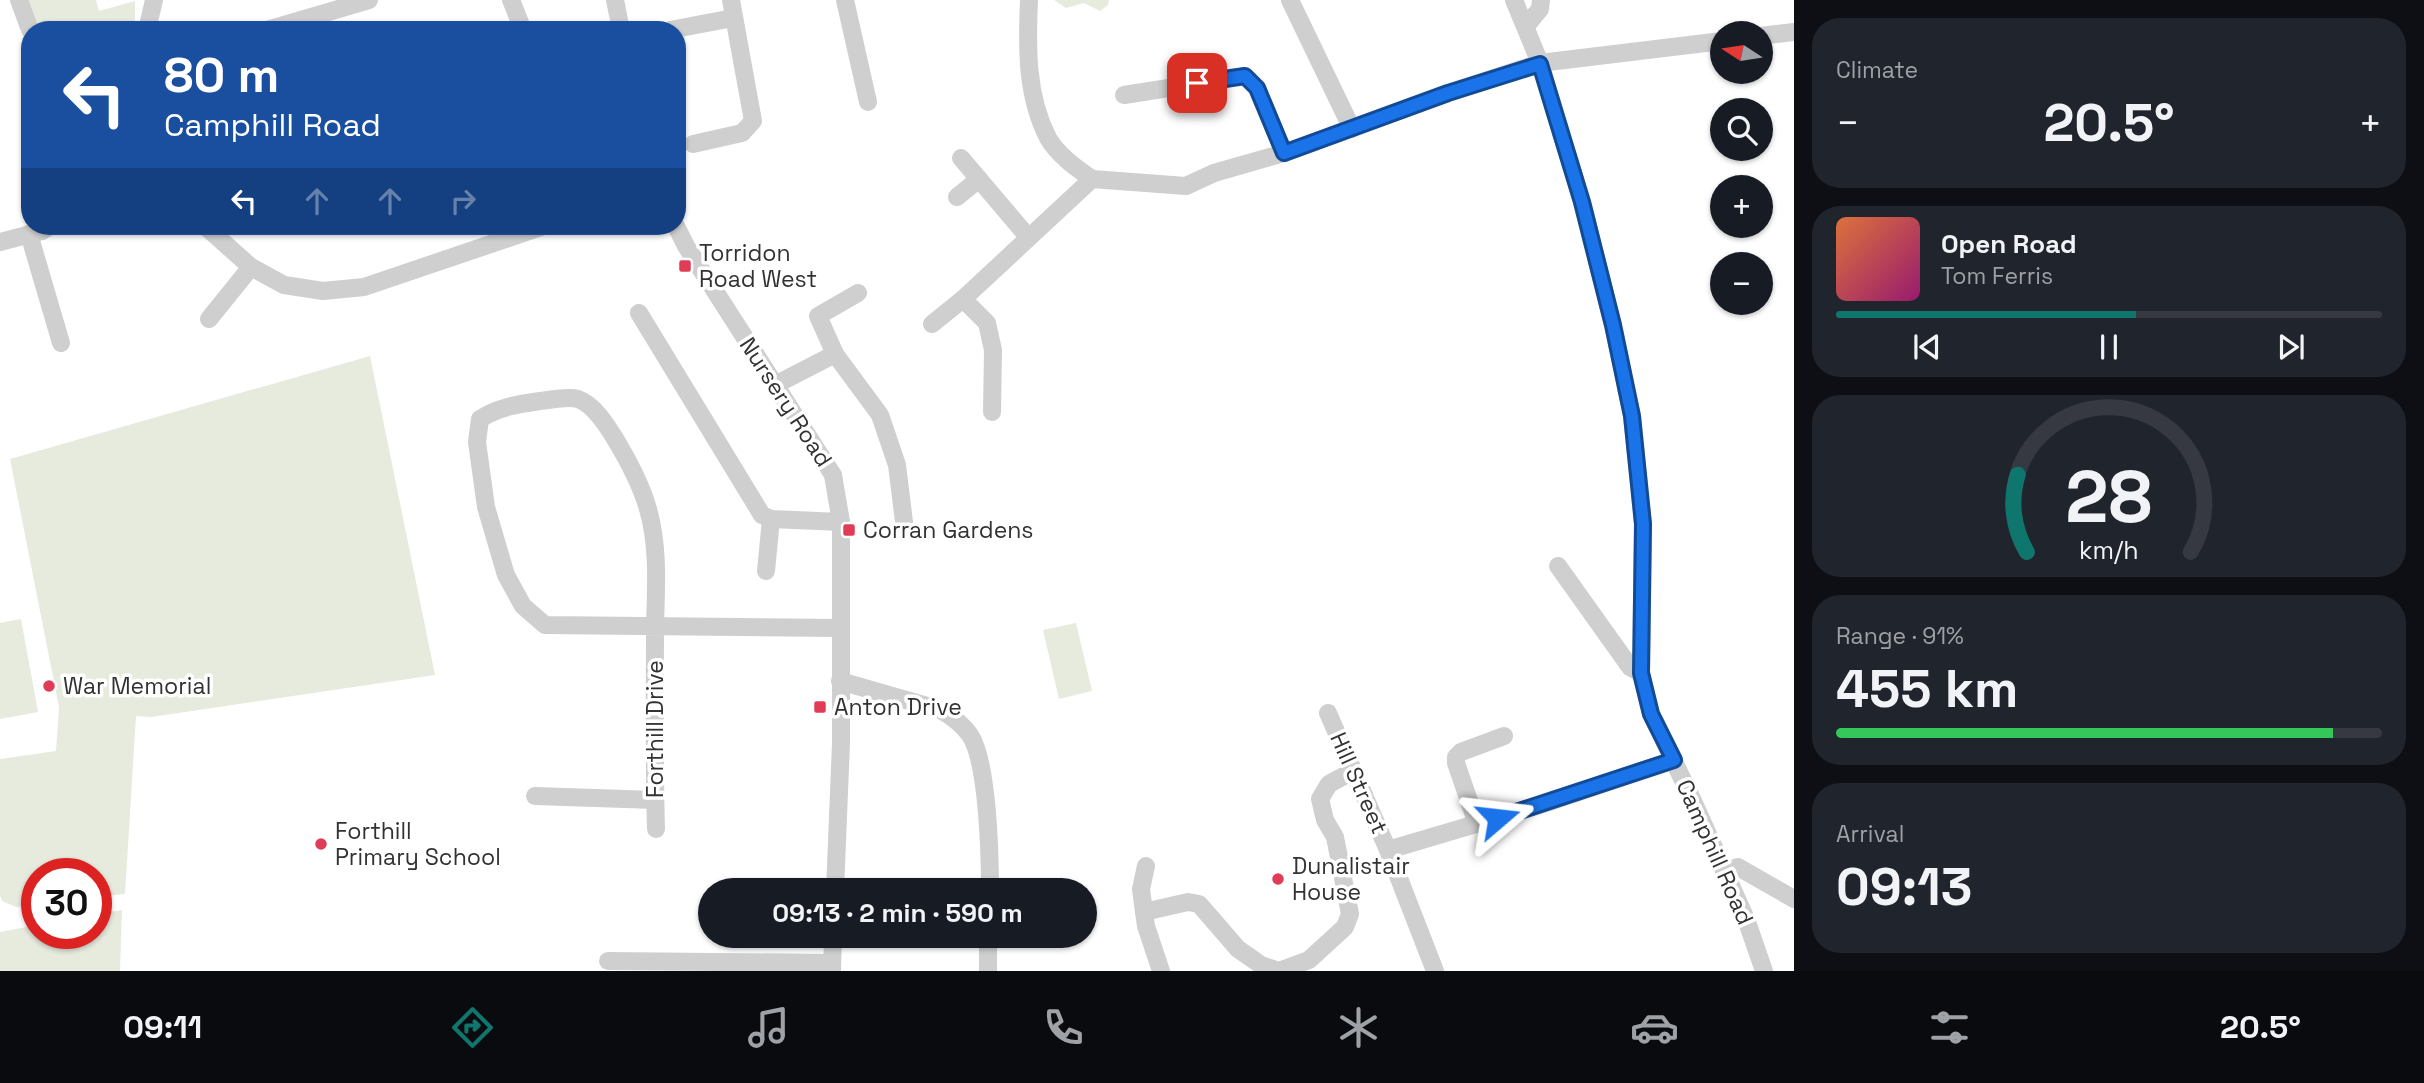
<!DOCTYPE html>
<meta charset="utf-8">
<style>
:root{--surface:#171b24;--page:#20242c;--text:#f1f3f6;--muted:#9ea1a6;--line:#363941;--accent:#0f766e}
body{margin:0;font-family:"Space Grotesk",sans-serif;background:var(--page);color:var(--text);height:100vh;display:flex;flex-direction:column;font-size:26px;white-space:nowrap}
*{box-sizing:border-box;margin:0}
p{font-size:23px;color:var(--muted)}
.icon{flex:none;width:38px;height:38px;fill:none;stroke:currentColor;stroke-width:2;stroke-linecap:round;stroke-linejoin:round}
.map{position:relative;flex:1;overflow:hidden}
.panel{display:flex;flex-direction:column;gap:18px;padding:18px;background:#0d0f14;width:630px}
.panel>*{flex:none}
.guide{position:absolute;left:21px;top:21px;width:665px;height:214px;border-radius:28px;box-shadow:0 2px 5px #0004;background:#1a4fa0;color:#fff;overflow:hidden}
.needle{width:46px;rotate:282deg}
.fabs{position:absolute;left:1710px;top:21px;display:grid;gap:14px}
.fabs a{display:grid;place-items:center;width:63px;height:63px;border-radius:50%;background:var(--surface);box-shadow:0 2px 5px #0004;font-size:35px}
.speed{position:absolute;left:21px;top:858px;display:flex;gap:14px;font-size:35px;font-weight:700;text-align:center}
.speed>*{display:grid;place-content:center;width:91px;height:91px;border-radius:50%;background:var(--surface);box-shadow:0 2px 5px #0004;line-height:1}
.speed .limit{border:10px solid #d22;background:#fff;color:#111}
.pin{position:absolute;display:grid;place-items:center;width:60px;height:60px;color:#fff;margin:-30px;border-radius:14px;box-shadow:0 4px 10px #0006}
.me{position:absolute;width:77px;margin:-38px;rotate:73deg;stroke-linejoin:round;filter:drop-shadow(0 0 5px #0008)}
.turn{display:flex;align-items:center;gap:24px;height:147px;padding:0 28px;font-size:32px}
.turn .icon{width:91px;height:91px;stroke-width:2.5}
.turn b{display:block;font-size:49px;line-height:60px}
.lanes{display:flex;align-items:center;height:66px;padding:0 28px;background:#0003;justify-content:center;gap:35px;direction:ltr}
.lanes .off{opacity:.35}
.big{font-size:52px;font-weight:800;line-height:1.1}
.panel .tile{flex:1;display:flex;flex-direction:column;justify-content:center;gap:10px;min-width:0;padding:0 24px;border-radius:28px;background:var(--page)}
.panel .dial{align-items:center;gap:0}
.dial svg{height:182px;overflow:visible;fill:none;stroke:var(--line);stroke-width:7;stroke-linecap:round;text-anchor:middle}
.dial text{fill:var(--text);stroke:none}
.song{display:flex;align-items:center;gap:21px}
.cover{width:84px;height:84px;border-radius:10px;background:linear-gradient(135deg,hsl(20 70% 55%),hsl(320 70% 35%))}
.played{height:7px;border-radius:4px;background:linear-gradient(90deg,var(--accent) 55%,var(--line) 55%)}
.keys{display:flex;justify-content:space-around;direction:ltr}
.heat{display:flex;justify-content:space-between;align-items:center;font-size:38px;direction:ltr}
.charge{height:10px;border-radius:5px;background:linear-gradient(90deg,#34c759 91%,var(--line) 0)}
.trip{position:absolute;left:698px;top:878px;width:399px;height:70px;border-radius:35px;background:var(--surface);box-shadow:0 2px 5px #0004;font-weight:800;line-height:70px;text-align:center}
.tab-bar{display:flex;height:112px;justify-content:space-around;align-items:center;background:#090b0e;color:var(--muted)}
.tab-bar .icon{width:49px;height:49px}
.tab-bar .active{color:var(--accent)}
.tab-bar b{font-size:32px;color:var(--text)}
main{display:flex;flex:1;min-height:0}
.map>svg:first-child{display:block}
.green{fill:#e6ebde}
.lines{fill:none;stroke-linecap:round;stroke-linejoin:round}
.minor{stroke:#cfcfcf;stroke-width:18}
.route-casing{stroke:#114b97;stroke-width:18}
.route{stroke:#1a73e8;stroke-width:12}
.poi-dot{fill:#e13c56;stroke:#fff;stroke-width:2.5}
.labels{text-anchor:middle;stroke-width:7;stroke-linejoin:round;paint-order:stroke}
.poi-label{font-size:23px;fill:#323232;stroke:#fff;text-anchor:start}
.street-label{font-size:23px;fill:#323232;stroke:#fff}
</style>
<main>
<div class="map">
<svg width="1794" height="971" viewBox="0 0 1794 971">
<rect width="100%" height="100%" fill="#fff"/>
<!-- green -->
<g class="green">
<path d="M22,0H96L99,11L135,1V30H32Z"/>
<path d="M1054,0H1109L1108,5L1100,11L1084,3L1066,8Z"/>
<path d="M370,356L435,675L151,717L136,716L125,894L96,897V873H37V905L16,907L2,901L0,896V759L56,751L59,707L10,459Z"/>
<path d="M21,619L38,712L0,719V623Z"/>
<path d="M1076,623L1092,691L1059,699L1043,630Z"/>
<path d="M122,910L120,971H0V932L37,925V933H96V914Z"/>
</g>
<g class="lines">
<!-- minor -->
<g class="minor">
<path d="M19,0L30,30"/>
<path d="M511,0L523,30"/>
<path d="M615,0L621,30"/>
<path d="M845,0L868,102"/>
<path d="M1029,0C1027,47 1026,95 1048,138C1058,155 1076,168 1092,179"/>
<path d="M1290,0L1352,129"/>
<path d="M1514,0L1540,63L1582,202L1613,325L1632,416L1643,524L1641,673L1651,714L1693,801L1746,919L1764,971"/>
<path d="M1526,26L1540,9L1541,0"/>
<path d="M147,30L154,0"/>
<path d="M267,30L369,0"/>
<path d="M670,30L733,18"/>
<path d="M1760,36L1794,32"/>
<path d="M1124,95L1245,76L1257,88L1284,153"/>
<path d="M693,144L742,133L753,121L731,0"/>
<path d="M961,158L1028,237"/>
<path d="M957,197L979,179"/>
<path d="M205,226L251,267L284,285L323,291L364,287L544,226"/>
<path d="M676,226L686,246L833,475L841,522V743L835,891"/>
<path d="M29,234L61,343"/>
<path d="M0,242L42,231L50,226"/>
<path d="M858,293L818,316L835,354L880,415L897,465L904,522"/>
<path d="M963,299L987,323L993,350L992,412"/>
<path d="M639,313L762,515L771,519L841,522"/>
<path d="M209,319L251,267"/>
<path d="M932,324L963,299L1092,179L1186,186L1214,173L1284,153L1448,93L1540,63L1722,41"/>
<path d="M775,385L835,354"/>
<path d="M1558,566L1630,667L1641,673"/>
<path d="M766,571L771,519"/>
<path d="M840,681L941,710C951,716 963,725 970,735C988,762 990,856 990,891"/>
<path d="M1328,713L1388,850L1435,971"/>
<path d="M535,796L655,800"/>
<path d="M1477,824L1456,763V757L1461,752L1504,736"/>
<path d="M656,829C654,762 655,694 655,626C656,588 659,547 648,509C641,484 628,460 614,437C606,424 593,404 578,399C567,396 551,400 540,401C519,404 498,407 480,419L477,442L486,507L506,575L523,606L545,625L839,628"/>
<path d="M1388,850L1540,805L1674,760"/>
<path d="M1146,866L1141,889L1144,912L1188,902L1199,904L1238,949L1261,965L1279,971L1309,960L1345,927L1350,914L1335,837L1325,820L1320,799L1329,784L1353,771"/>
<path d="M1724,872L1738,867L1794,899"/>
<path d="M1144,912L1146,926L1161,971"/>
<path d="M608,961L832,963"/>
<path d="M832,971L833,936"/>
<path d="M988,971V936"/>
</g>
</g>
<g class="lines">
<defs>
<path id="route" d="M1197,83L1245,76L1257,88L1284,153L1448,93L1540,64L1582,202L1613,325L1632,416L1643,524L1641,673L1651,714L1674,760L1498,818"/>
</defs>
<!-- route casing -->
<use href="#route" class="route-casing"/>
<!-- route -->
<use href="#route" class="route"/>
</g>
<!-- markers -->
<g class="poi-dot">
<rect x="678" y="259" width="14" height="14" rx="3.5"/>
<rect x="842" y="523" width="14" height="14" rx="3.5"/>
<circle cx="49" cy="686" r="7"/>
<rect x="813" y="700" width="14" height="14" rx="3.5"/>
<circle cx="321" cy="844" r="7"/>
<circle cx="1278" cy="879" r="7"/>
</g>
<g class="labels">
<!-- poi labels -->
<g class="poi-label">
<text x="699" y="261">Torridon<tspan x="699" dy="26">Road West</tspan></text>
<text x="863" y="538">Corran Gardens</text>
<text x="63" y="694">War Memorial</text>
<text x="834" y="715">Anton Drive</text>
<text x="335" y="839">Forthill<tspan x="335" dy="26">Primary School</tspan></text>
<text x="1292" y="874">Dunalistair<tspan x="1292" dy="26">House</tspan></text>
</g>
<!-- street labels -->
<g class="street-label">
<text transform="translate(786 402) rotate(57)" y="8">Nursery Road</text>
<text transform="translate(655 729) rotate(-90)" y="8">Forthill Drive</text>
<text transform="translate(1359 783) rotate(66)" y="8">Hill Street</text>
<text transform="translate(1715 852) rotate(66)" y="8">Camphill Road</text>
</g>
</g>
</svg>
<div class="fabs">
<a><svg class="needle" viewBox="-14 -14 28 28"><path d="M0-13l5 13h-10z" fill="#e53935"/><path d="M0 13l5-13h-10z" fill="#9ea1a6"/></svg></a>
<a><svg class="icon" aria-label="search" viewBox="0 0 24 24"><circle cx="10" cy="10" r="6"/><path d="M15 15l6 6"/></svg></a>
<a>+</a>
<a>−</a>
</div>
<div class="speed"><div class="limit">30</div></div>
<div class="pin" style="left:1197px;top:83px;background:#d93025"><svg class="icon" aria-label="arrive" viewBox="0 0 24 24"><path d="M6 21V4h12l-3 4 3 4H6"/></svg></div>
<svg class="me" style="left:1498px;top:818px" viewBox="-20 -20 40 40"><path d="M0-17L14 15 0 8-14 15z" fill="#1a73e8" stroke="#fff" stroke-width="4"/></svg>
<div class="trip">09:13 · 2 min · 590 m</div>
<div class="guide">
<div class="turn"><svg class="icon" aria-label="left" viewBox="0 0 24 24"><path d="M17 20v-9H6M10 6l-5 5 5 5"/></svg><div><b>80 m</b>Camphill Road</div></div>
<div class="lanes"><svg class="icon" aria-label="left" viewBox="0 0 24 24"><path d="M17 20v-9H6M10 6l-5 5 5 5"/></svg><svg class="icon off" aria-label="ahead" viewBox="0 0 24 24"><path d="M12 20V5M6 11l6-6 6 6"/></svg><svg class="icon off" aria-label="ahead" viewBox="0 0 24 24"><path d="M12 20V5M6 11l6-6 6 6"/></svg><svg class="icon off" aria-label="right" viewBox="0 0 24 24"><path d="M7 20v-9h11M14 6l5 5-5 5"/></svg></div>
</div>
</div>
<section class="panel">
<div class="tile"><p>Climate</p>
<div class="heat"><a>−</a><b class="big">20.5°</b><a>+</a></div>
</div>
<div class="tile">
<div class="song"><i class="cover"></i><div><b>Open Road</b><p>Tom Ferris</p></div></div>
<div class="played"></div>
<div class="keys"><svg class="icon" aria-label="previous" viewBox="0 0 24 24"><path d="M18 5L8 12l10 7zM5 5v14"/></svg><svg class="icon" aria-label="pause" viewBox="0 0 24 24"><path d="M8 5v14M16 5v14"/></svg><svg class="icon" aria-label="next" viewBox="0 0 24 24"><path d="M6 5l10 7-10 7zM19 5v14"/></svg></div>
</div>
<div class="tile dial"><svg viewBox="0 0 100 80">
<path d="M14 69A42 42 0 1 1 86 69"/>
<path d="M14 69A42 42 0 0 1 10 35" stroke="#0f766e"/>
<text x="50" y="56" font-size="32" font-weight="700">28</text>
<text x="50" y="72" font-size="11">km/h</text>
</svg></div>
<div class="tile"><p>Range · 91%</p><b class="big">455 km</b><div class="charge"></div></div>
<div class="tile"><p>Arrival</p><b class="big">09:13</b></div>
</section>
</main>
<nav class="tab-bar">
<b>09:11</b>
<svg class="icon active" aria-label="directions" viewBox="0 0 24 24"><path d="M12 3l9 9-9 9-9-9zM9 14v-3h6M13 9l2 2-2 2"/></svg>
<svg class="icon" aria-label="music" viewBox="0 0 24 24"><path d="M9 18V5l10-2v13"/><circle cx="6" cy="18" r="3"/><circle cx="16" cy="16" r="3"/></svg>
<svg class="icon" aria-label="phone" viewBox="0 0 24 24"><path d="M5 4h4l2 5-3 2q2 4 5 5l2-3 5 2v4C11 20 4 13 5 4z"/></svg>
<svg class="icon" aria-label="climate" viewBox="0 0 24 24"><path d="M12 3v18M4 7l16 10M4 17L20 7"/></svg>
<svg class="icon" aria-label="car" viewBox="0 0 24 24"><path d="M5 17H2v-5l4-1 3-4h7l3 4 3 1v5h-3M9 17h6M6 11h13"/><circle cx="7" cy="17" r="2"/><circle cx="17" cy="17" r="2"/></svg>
<svg class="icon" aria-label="filters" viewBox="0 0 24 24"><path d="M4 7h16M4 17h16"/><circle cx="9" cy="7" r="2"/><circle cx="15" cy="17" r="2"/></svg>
<b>20.5°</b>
</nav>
